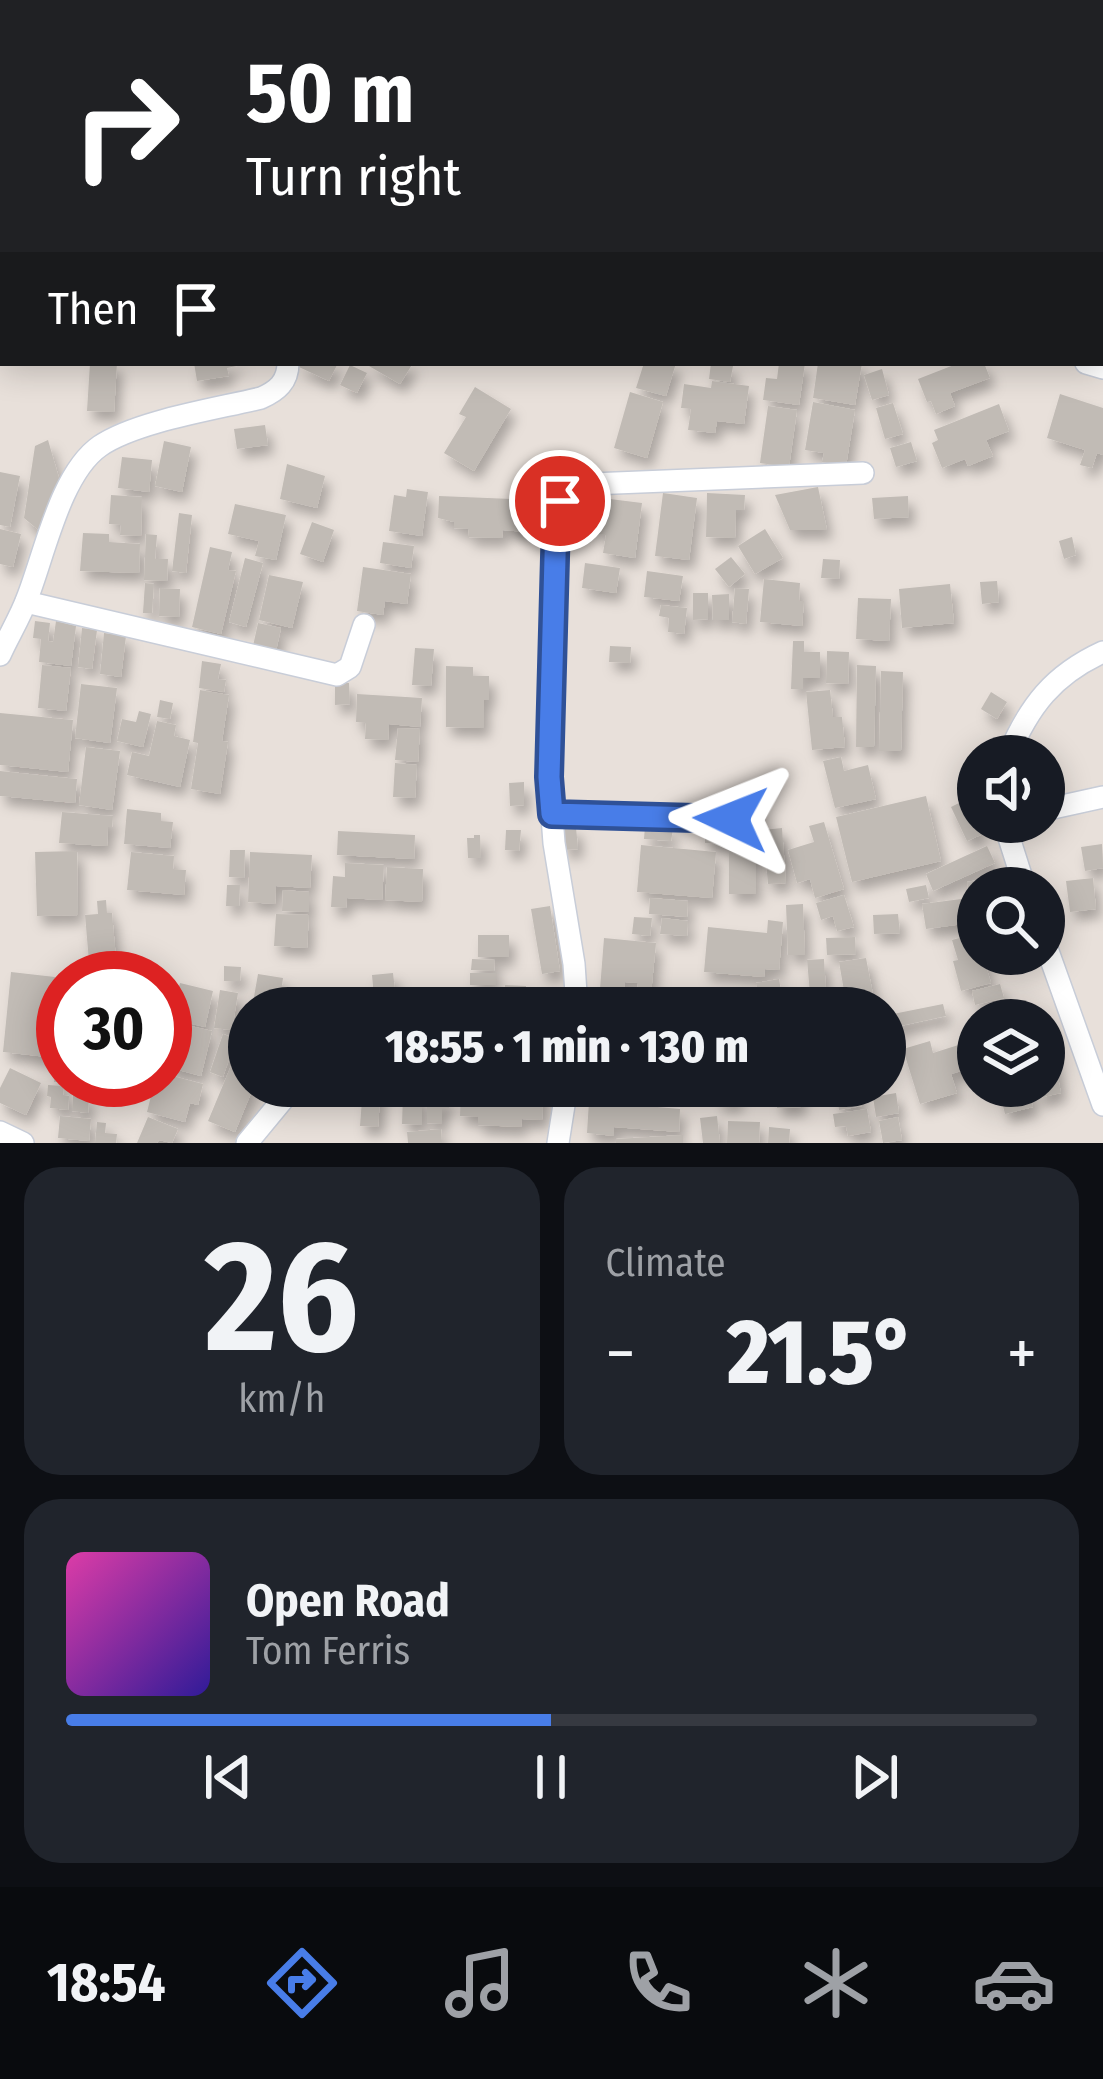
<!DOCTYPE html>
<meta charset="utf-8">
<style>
:root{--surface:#171b24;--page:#20242c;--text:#f1f3f6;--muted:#9ea1a6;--line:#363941;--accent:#487de8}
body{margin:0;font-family:"Fira Sans Condensed",sans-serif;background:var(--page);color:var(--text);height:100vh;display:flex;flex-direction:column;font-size:45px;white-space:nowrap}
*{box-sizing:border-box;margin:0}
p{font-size:39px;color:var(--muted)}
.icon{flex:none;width:66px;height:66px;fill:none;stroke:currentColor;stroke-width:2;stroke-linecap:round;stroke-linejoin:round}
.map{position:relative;height:1143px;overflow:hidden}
.sheet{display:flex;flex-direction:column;gap:24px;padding:24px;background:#0d0f14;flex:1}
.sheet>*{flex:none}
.top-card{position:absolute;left:0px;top:0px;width:1104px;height:366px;box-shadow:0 6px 30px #0003;background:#202124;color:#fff;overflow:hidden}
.controls{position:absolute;left:957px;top:735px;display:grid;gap:24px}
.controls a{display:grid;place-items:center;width:108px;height:108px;border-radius:50%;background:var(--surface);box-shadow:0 6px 30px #0003;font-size:60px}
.speed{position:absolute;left:36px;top:951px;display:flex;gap:24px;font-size:60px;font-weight:700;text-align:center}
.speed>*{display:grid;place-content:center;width:156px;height:156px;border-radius:50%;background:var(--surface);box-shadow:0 6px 30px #0003;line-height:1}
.speed .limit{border:18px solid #d22;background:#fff;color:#111}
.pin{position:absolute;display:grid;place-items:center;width:102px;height:102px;color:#fff;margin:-51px;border:6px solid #fff;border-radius:50%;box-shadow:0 3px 12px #0007}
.me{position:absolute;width:132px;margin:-66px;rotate:272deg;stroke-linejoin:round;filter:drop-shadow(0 0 9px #0008)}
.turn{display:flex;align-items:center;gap:42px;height:252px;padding:0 48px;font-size:54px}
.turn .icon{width:156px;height:156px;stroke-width:2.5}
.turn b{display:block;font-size:84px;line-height:102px}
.then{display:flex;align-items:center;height:114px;padding:0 48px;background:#0003;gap:24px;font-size:45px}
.big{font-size:90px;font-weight:800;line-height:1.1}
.sheet .widget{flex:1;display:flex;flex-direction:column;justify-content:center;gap:18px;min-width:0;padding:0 42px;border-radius:36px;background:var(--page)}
.sheet .dial{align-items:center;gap:0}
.dial b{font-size:156px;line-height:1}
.song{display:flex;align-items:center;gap:36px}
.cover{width:144px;height:144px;border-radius:18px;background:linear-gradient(135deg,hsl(320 70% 55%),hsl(250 70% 35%))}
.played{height:12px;border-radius:6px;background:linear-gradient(90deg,var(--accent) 50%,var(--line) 50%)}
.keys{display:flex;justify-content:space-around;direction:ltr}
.heat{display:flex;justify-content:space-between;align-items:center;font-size:66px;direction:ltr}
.sheet .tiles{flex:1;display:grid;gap:24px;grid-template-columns:1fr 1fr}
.widget:last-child{grid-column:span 2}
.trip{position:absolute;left:228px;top:987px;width:678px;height:120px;border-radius:60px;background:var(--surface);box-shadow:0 6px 30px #0003;font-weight:800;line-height:120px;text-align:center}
.tabs{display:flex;height:192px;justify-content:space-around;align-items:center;background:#090b0e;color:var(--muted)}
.tabs .icon{width:84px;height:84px}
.tabs .selected{color:var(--accent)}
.tabs b{font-size:54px;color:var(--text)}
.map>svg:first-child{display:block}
.building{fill:#c1bbb5;filter:url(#shadow)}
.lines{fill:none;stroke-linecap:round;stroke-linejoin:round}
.street-casing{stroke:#c8cdd8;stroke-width:24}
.street{stroke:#fff;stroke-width:21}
.route-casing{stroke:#2f5197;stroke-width:30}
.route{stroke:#487de8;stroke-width:21}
</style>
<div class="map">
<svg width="1103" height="1143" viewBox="0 0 1103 1143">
<defs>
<filter id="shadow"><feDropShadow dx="5.5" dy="9" stdDeviation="6" flood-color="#0004"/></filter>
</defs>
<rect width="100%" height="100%" fill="#e8e0da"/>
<!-- building -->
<g class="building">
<path d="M90,363H117L114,412L87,411Z"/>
<path d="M194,363H241V365L227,368L229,376L197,381Z"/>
<path d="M301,363H338L329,381L299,367Z"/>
<path d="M371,363H413L400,384L369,366Z"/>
<path d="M644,363H676L666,396L636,388Z"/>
<path d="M711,363L733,366L730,382L709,379Z"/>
<path d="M779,363H805L799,405L763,400L766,378L777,379Z"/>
<path d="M818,363H862L855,405L813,398Z"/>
<path d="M959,363H984L990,378L950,393L955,406L936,414L931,401L927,402L918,379Z"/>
<path d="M350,365L367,373L357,393L340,385Z"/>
<path d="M882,369L889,395L872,400L864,375Z"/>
<path d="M712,381L749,386L744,424L717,421L715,433L688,430L691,409L681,408L684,384L711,388Z"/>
<path d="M475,387L511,409L474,471L444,453L466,417L459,414Z"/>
<path d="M630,392L663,402L647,458L614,448Z"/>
<path d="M1060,394L1103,408V455L1097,453L1092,468L1080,465L1085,450L1047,438Z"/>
<path d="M813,402L855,410L846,466L822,462L824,453L805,450Z"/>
<path d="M893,403L903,434L885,439L876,408Z"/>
<path d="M999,404L1009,431L986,440L993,456L968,466L965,459L942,468L932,443L938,440L934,430Z"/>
<path d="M768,406L797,410L789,467L760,463Z"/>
<path d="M265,425L268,445L237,449L234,429Z"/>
<path d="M48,440L59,478L41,532L24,518L35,446Z"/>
<path d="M164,441L191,447L182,492L155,486Z"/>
<path d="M911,442L917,461L896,467L890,448Z"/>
<path d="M565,452L567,469L549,470L547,454Z"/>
<path d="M122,457L152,460L149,492L118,488Z"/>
<path d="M287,464L325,476L317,508L280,499Z"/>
<path d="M0,472L20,476L10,527L0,525Z"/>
<path d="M818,487L827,530H790L775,495Z"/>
<path d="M407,489L428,492L422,536L389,531L394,495L406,497Z"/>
<path d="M663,493L697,498L689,560L655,556Z"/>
<path d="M707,493L745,495L744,510H736L735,538L706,537Z"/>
<path d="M111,495L142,497L141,536L120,535L121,525L109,524Z"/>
<path d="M439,496L535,500L534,522H525V532L503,530L502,538L468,537L469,529L454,528V522L438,518Z"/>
<path d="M908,496L909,517L874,519L872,498Z"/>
<path d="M610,499L642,503L635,558L603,553L606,535L595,534L598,513L608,515Z"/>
<path d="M235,504L286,515L276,560L255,556L259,541L228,534Z"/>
<path d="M179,513L192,515L186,573L172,571Z"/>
<path d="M312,522L334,530L323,562L300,554Z"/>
<path d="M0,529L21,534L13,567L0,564Z"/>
<path d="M765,529L783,558L755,574L738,546Z"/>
<path d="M83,533L109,534V542L140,544L139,573L80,571Z"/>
<path d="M146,534L157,535L155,559H168L167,581L144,580Z"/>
<path d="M1072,537L1076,555L1064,559L1059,541Z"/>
<path d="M383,542L414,546L411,568L380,563Z"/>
<path d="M210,547L232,552L228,570L236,571L221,634L192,627Z"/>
<path d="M731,557L745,574L729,587L715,569Z"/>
<path d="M245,558L263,563L246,627L229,622Z"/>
<path d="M823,559L840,560L839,579L821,578Z"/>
<path d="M585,563L620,568L616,593L582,588Z"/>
<path d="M363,567L411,574L407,604L385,601L383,615L357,611Z"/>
<path d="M647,571L683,576L679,601L644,597Z"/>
<path d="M269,575L303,582L292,628L259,620Z"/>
<path d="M764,579L800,583L799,601H804L802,626L760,622Z"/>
<path d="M997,581L999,602L982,604L980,582Z"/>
<path d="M145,583L154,584L152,613H143Z"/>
<path d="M950,584L954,623L902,628L899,589Z"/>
<path d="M160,588L180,589L179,617L159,616Z"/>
<path d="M735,588L749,589L746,624L732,622Z"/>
<path d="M693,593H708V619L693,620Z"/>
<path d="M729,594V620H713L712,595Z"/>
<path d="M858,598L891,599L889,641L856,639Z"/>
<path d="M661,605L687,608L684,634L668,632L669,618L659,616Z"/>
<path d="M35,621L50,623L48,641L53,642L56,621L76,626L71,666L39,662L41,639L33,638Z"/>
<path d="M258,623L281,628L276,651L253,646Z"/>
<path d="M82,628L97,630L92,669L78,667Z"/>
<path d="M104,633L126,636L121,677L100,674Z"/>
<path d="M793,641H804V652H820V678H803V689H791Z"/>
<path d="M610,646L631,647L630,663L609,662Z"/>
<path d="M415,648L434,649L431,686L412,685Z"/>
<path d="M827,651L849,652L848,684L826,683Z"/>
<path d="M202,661L221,664L218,679L226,680L224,692L199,688Z"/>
<path d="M42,665L71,668L66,711L38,708Z"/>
<path d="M857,665L876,666L874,747H856Z"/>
<path d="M446,666L473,667V676H489V700H484V728L446,727Z"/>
<path d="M881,671L903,672L901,751H879Z"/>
<path d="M335,683H349L350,704L335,705Z"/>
<path d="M81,684L117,688L110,743L75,738Z"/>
<path d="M200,690L229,695L222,741L228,742L220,794L191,789L198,743L193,742Z"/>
<path d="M830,690L833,717H842L845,747L812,750L806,692Z"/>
<path d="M991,692L1007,702L997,719L981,709Z"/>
<path d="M357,694L422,698L420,727L389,724L388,740L365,739L366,723L356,722Z"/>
<path d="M160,700L173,703L170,719L157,717Z"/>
<path d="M139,711L151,714L143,747L117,741L122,719L136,722Z"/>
<path d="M0,713L73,720L68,772L0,765Z"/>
<path d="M157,721L176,725L174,736L190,740L180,787L127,775L132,752L149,756Z"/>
<path d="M398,728L420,729L418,762L395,760Z"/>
<path d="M86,747L120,751L112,810L79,805Z"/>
<path d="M841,757L844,771L868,765L876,799L835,808L823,761Z"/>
<path d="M395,763L417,765L415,798L393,797Z"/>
<path d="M0,771L77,779L75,803L0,796Z"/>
<path d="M524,782V805L510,806L509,783Z"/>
<path d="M926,796L941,861L852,882L836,817Z"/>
<path d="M967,799L983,834L967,841L951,807Z"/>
<path d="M127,809L161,813V821L173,822L170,848L124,844Z"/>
<path d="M62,812L113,816L112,827H108L107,846L59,843Z"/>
<path d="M824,822L844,889L815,898L810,879L797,883L788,850L814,842L809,826Z"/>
<path d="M645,826L673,829L671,841L644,839Z"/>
<path d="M576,827L578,849L564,850L562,828Z"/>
<path d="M782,828L786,883L768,884L763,830Z"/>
<path d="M705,829H756V894H729V843H705Z"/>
<path d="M506,830H521L519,851L505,850Z"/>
<path d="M338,831L415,835L414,859L337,855Z"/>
<path d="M474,835H480L481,858H468L467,838H474Z"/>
<path d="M1102,844L1103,868L1085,871L1081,847Z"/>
<path d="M641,845L716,852L712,898L637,892Z"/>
<path d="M987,846L995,863L933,891L926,874Z"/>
<path d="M230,850H245L244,878L229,877Z"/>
<path d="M77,851L78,915L37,916L35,852Z"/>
<path d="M131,852L174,856L173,869L186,870L184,895L127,890Z"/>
<path d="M250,852L312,855L310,888L276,886L275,904L248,902Z"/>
<path d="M345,863L384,865L382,900L347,898L346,908L331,907L333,876L345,877Z"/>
<path d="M387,867L423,869L422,902L385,900Z"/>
<path d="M989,878L990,888H978V922L926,929L922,904L969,898L967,882Z"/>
<path d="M1093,878L1096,909L1070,912L1066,881Z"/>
<path d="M227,885H240L239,906H226Z"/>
<path d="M926,885L929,898L909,902L906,889Z"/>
<path d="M283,890L309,892V912L282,911Z"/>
<path d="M844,895L854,927L837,931L833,916L821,920L816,903Z"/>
<path d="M650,898L688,901L687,917L649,914Z"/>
<path d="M106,900L107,913H112L117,970L90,973L85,915L98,914L97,901Z"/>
<path d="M803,904L805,955H788L786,905Z"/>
<path d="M550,906L560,971L542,974L531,909Z"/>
<path d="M276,914L309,915L307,948L274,946Z"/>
<path d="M898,914L900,933L874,934L873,915Z"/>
<path d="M634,917L652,918L650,936L632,934Z"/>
<path d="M662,918L688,921L687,936L660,934Z"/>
<path d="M768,920L783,922L779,970L765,969L764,977L704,972L708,927L767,933Z"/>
<path d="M978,933V954H998L984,959L991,983L961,991L953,961L958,960L952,940Z"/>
<rect x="478" y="935" width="31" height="22"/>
<path d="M855,937L856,954L827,955L826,938Z"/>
<path d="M604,938L656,943L651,994L637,993L638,983L625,982L624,992L600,989Z"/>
<path d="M866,958L875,1005L847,1008L839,962Z"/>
<path d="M472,959L495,960L494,971L471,970Z"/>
<path d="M824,959L827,1008H799L798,995L810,994L807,960Z"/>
<path d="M224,966L241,967L240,981H224Z"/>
<path d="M11,972L55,977L49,1045H53L55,1023L63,1024V1051L55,1050V1053H63V1082H54L56,1058L3,1052Z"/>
<path d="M393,973L397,1008H375L372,975Z"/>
<rect x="470" y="973" width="26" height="12"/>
<path d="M258,974L283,978L281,992L286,993L284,1008H252Z"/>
<path d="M779,979L783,1003L760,1006L756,983Z"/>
<path d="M180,983L213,991L205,1027L171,1019Z"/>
<path d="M1000,984L1004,998L975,1005L972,991Z"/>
<path d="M505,985L526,986L525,1008H473L474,991L505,993Z"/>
<path d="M220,990L238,993L232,1030L214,1028Z"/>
<path d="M943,1004L946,1016L891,1028L888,1015Z"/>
<path d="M1034,1004L1037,1017L1044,1015L1049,1033L1044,1034L1045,1020H1010L1008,1011Z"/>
<path d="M1003,1005L1007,1017L980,1020L978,1011Z"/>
<path d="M178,1023L212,1031L201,1076L167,1067Z"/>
<path d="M223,1034L236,1039L223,1077L210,1072Z"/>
<path d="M930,1041L933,1053L968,1042L975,1067L951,1074L957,1093L920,1104L903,1049Z"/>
<path d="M241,1042L249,1046V1086H254L235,1132L208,1121Z"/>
<path d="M1053,1051L1061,1093L1038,1098L1036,1086H1044V1053Z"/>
<path d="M10,1068L41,1083L26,1115L0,1103V1088Z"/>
<path d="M165,1074L203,1084L198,1105L190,1103L185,1122L147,1112L155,1080H165Z"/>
<path d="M48,1085L64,1086L63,1095L69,1096L68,1110L50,1108L51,1097L47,1096Z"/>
<path d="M363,1086H381L378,1127L360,1126Z"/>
<path d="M461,1086H544L542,1120L522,1119L521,1127L478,1125V1117L460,1116Z"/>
<path d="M730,1086H738L737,1104L717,1103V1092L729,1093Z"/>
<path d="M776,1086H800L801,1107L777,1108Z"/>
<path d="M835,1086H858L862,1106L839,1110Z"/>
<path d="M998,1086H1028L1033,1107L1005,1114Z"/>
<path d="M896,1093L899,1113L876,1117L873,1097Z"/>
<path d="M403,1094H422V1125L402,1124Z"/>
<path d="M73,1095L89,1097L88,1113L72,1111Z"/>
<path d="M427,1097H449V1108H442V1124L427,1123Z"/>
<path d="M589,1101L680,1109L679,1132L614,1127V1136L587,1133Z"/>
<path d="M867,1109L871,1132L848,1136L846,1126L835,1127L833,1114Z"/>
<path d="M60,1116L91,1119L89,1141L58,1138Z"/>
<path d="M717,1116L720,1143H703L700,1118Z"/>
<path d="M148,1117L178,1129L172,1143L159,1140L157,1143H137Z"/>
<path d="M898,1117L902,1140L883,1143L879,1121Z"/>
<path d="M728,1121L760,1122L759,1143H727Z"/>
<path d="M97,1122L106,1123L105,1133L117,1134L116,1143H95Z"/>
<path d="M769,1127L790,1129L789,1143H768Z"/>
<path d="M441,1129L442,1143H408L407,1132Z"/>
<path d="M683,1135V1143H616V1139Z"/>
</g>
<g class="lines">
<defs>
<g id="street">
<path d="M180,0V3"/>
<path d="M1101,54H1103"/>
<path d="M1086,363L1103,368"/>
<path d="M26,602L337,675L350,667L364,625"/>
<path d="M0,655C9,635 21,616 28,596C45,552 61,473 100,446C137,421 216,409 261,398C277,391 288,382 288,363"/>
<path d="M1008,756C1029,706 1053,675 1103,652"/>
<path d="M1044,810L1103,797"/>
<path d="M552,814L731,819"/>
<path d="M1004,822L1025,888"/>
<path d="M1044,940L1103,1105"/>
<path d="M577,1008L574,964L554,843L549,777L556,521C561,494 563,488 591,484L863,473"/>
<path d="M0,1132L23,1143"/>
<path d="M247,1143L294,1086"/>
<path d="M558,1143L567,1086"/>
</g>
</defs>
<!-- street casing -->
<use href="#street" class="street-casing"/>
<!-- street -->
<use href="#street" class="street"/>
</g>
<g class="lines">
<defs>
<path id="route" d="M560,501L556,521L549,777L552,814L731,819"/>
</defs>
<!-- route casing -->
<use href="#route" class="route-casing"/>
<!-- route -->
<use href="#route" class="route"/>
</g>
</svg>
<div class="controls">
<a><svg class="icon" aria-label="sound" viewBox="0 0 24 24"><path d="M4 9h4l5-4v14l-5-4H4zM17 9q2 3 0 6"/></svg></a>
<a><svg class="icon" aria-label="search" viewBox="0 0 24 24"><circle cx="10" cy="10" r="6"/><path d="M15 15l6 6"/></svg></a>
<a><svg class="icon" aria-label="layers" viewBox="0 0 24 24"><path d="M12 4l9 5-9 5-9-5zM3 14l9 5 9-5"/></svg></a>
</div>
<div class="speed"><div class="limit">30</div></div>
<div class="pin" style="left:560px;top:501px;background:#d93025"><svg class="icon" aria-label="arrive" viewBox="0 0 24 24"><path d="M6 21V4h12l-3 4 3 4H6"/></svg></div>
<svg class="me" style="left:731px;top:819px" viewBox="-20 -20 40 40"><path d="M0-17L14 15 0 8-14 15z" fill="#487de8" stroke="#fff" stroke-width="4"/></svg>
<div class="trip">18:55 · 1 min · 130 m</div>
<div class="top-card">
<div class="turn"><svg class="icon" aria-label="right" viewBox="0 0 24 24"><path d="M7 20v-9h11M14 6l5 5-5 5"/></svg><div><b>50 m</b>Turn right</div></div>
<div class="then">Then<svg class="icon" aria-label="arrive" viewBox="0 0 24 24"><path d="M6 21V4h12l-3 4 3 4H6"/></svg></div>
</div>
</div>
<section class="sheet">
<div class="tiles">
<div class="widget dial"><b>26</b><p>km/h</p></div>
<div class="widget"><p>Climate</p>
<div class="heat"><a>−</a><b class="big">21.5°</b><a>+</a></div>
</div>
<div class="widget">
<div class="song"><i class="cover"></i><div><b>Open Road</b><p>Tom Ferris</p></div></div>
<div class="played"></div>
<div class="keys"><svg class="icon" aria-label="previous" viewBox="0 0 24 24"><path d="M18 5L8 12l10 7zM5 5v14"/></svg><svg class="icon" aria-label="pause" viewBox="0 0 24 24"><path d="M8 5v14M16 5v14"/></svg><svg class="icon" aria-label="next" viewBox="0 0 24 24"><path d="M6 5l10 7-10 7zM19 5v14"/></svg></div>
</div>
</div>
</section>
<nav class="tabs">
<b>18:54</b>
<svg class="icon selected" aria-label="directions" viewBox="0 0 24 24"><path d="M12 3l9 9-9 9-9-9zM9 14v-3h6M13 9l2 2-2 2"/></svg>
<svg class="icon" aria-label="music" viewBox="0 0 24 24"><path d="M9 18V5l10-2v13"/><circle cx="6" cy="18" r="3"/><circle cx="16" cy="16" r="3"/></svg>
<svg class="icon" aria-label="phone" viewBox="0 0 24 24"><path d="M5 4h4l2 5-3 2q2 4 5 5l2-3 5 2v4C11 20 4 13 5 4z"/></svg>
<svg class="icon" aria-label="climate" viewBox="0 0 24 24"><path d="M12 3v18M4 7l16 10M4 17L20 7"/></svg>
<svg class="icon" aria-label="car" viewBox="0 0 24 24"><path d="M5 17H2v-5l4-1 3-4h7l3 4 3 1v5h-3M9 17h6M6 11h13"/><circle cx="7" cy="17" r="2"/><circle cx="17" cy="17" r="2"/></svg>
</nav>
